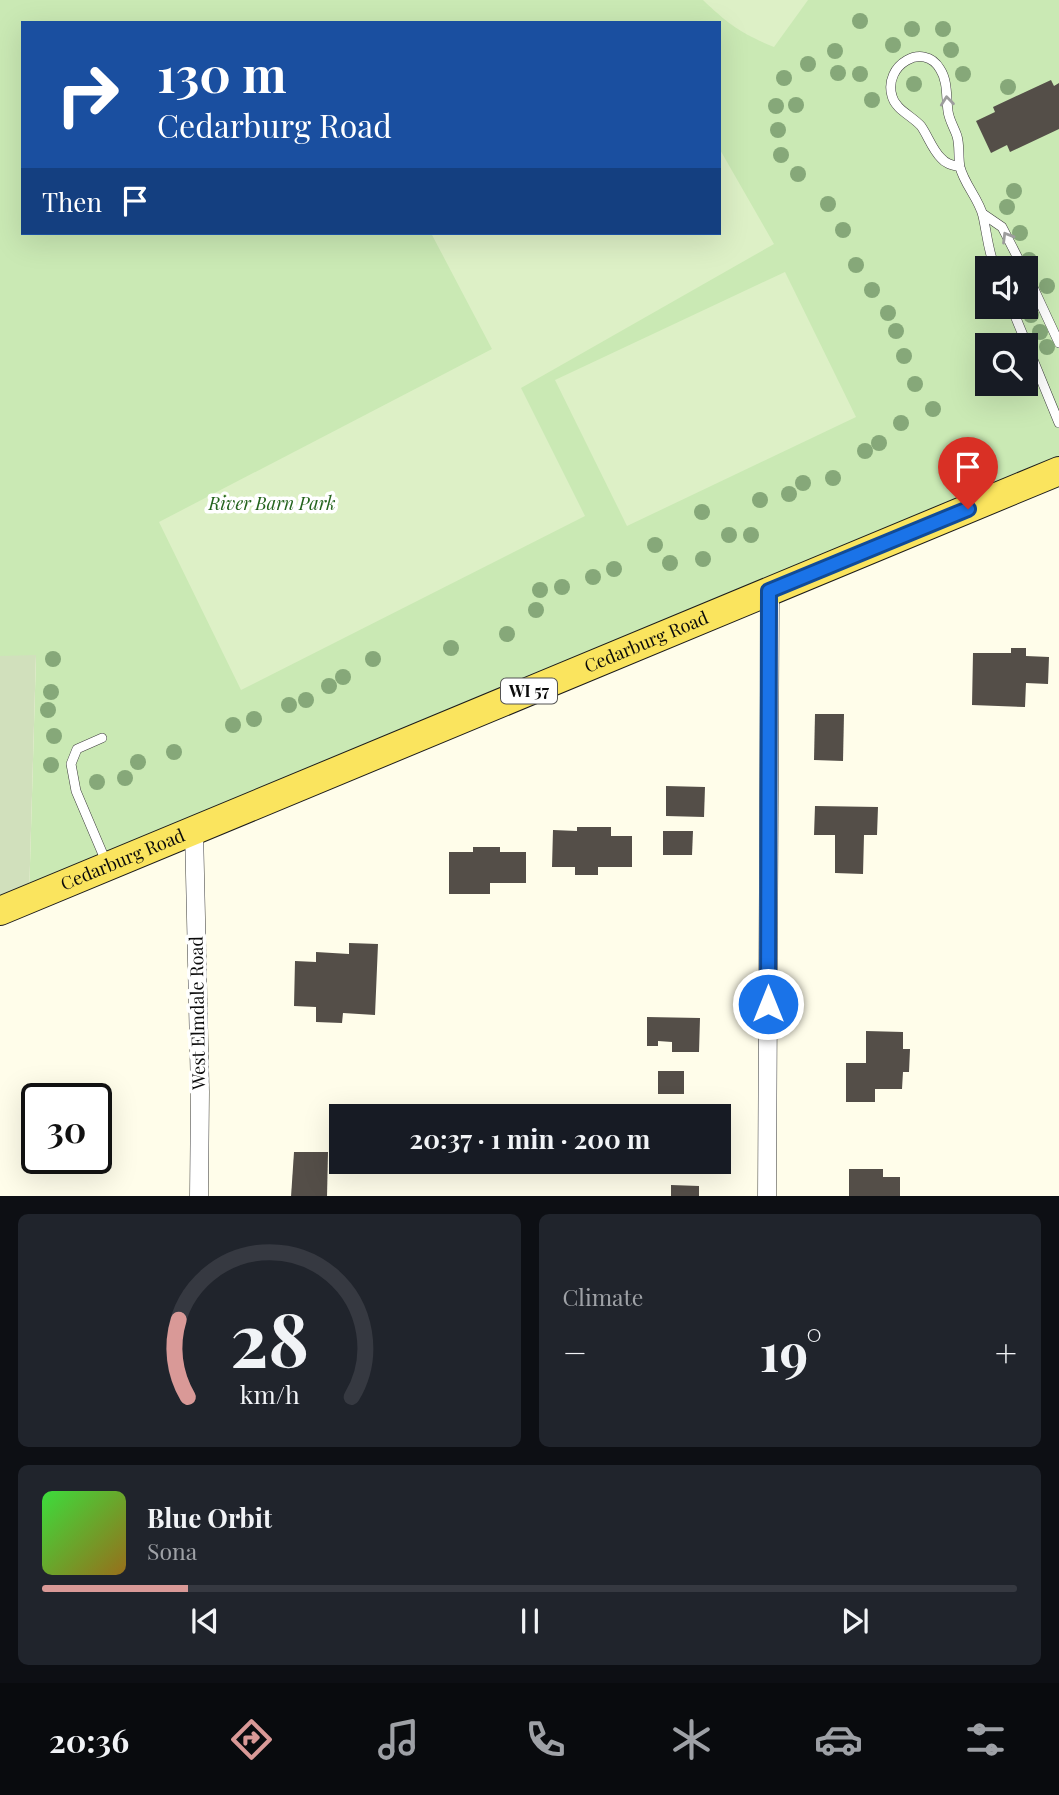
<!DOCTYPE html>
<meta charset="utf-8">
<style>
:root{--surface:#171b24;--page:#20242c;--text:#f1f3f6;--muted:#9ea1a6;--line:#363941;--accent:#d99997}
body{margin:0;font-family:"Playfair Display",serif;background:var(--page);color:var(--text);height:100vh;display:flex;flex-direction:column;font-size:26px;white-space:nowrap}
*{box-sizing:border-box;margin:0}
p{font-size:23px;color:var(--muted)}
.icon{flex:none;width:38px;height:38px;fill:none;stroke:currentColor;stroke-width:2;stroke-linecap:round;stroke-linejoin:round}
.map{position:relative;height:1196px;overflow:hidden}
.sheet{display:flex;flex-direction:column;gap:18px;padding:18px;background:#0d0f14;flex:1}
.sheet>*{flex:none}
.banner{position:absolute;left:21px;top:21px;width:700px;height:214px;border-radius:0px;box-shadow:0 7px 28px #0002;background:#1a4fa0;color:#fff;overflow:hidden}
.fabs{position:absolute;left:975px;top:256px;display:grid;gap:14px}
.fabs a{display:grid;place-items:center;width:63px;height:63px;border-radius:0px;background:var(--surface);box-shadow:0 7px 28px #0002;font-size:35px}
.speed{position:absolute;left:21px;top:1083px;display:flex;gap:14px;font-size:35px;font-weight:700;text-align:center}
.speed>*{display:grid;place-content:center;width:91px;height:91px;border-radius:50%;background:var(--surface);box-shadow:0 7px 28px #0002;line-height:1}
.speed .limit{border:4px solid #111;border-radius:10px;background:#fff;color:#111}
.pin{position:absolute;display:grid;place-items:center;width:60px;height:60px;color:#fff;margin:-72px -30px;border-radius:50% 50% 50% 0;rotate:-45deg;box-shadow:0 0 7px #0007}
.pin .icon{rotate:45deg}
.me{position:absolute;width:77px;margin:-38px;rotate:0deg;stroke-linejoin:round;filter:drop-shadow(0 0 5px #0008)}
.turn{display:flex;align-items:center;gap:24px;height:147px;padding:0 21px;font-size:32px}
.turn .icon{width:91px;height:91px;stroke-width:2.5}
.turn b{display:block;font-size:49px;line-height:60px}
.then{display:flex;align-items:center;height:66px;padding:0 21px;background:#0003;gap:14px;font-size:26px}
.big{font-size:52px;font-weight:700;line-height:1.1}
.sheet .card{flex:1;display:flex;flex-direction:column;justify-content:center;gap:10px;min-width:0;padding:0 24px;border-radius:10px;background:var(--page)}
.sheet .dial{align-items:center;gap:0}
.dial svg{height:182px;overflow:visible;fill:none;stroke:var(--line);stroke-width:7;stroke-linecap:round;text-anchor:middle}
.dial text{fill:var(--text);stroke:none}
.song{display:flex;align-items:center;gap:21px}
.cover{width:84px;height:84px;border-radius:10px;background:linear-gradient(135deg,hsl(120 70% 55%),hsl(40 70% 35%))}
.played{height:7px;border-radius:4px;background:linear-gradient(90deg,var(--accent) 15%,var(--line) 15%)}
.keys{display:flex;justify-content:space-around;direction:ltr}
.heat{display:flex;justify-content:space-between;align-items:center;font-size:38px;direction:ltr}
.sheet .tiles{flex:1;display:grid;gap:18px;grid-template-columns:1fr 1fr}
.card:last-child{grid-column:span 2}
.trip{position:absolute;left:329px;top:1104px;width:402px;height:70px;border-radius:0px;background:var(--surface);box-shadow:0 7px 28px #0002;font-weight:700;line-height:70px;text-align:center}
.dock{display:flex;height:112px;justify-content:space-around;align-items:center;background:#090b0e;color:var(--muted)}
.dock .icon{width:49px;height:49px}
.dock .active{color:var(--accent)}
.dock b{font-size:32px;color:var(--text)}
.map>svg:first-child{display:block}
.green{fill:#cae9b4;fill-rule:evenodd}
.cemetery{fill:#d1e0bc}
.pitch{fill:#ddf0c6}
.building{fill:#544e48}
.lines{fill:none;stroke-linecap:round;stroke-linejoin:round}
.service-casing{stroke:#3e3e3e;stroke-width:10}
.minor-casing{stroke:#3e3e3e;stroke-width:19}
.primary-casing{stroke:#1c1c1c;stroke-width:30}
.service{stroke:#fff;stroke-width:9}
.minor{stroke:#fff;stroke-width:18}
.primary{stroke:#fae45e;stroke-width:28}
.tree{fill:#86a879}
.oneway{stroke:#9d9d9d}
.route-casing{stroke:#114b97;stroke-width:18}
.route{stroke:#1a73e8;stroke-width:12}
.labels{text-anchor:middle;stroke-width:7;stroke-linejoin:round;paint-order:stroke}
.shield{fill:#fff;stroke:#545454;stroke-width:2}
.shield-label{font-size:16px;font-weight:bold;fill:#0b0b0b}
.park-label{font-size:18px;font-style:italic;fill:#23631c;stroke:#fff}
.street-label{font-size:18px;fill:#0b0b0b;stroke:#fff}
</style>
<div class="map">
<svg width="1059" height="1197" viewBox="0 0 1059 1197">
<rect width="100%" height="100%" fill="#fffdea"/>
<!-- green -->
<path class="green" d="M0,0H1059V471L29,899L36,656H0ZM23,23H719V233H23ZM987,268H1026V306H987ZM987,345H1026V383H987Z"/>
<!-- cemetery -->
<path class="cemetery" d="M36,655L29,899L0,912V656Z"/>
<!-- pitch -->
<g class="pitch">
<path d="M703,0H808L774,47C742,34 728,24 703,0Z"/>
<path d="M719,148L774,244L521,388L585,516L241,690L159,522L492,349L431,233H719Z"/>
<path d="M785,272L856,417L627,526L555,380Z"/>
</g>
<!-- building -->
<g class="building">
<path d="M1051,80L1054,86L1059,83V129L1010,152L1007,145L991,153L976,121L995,112L993,107Z"/>
<path d="M1011,648H1026V656L1049,657L1048,684L1026,683L1025,707L972,705L973,653H1011Z"/>
<path d="M815,714H844L843,761L814,760Z"/>
<path d="M666,786L705,787L704,817L666,816Z"/>
<path d="M815,806L878,807L877,835H864L863,874L835,873V835H814Z"/>
<path d="M577,827H611V836H632V867H598V875H575V867H552L553,830L577,831Z"/>
<path d="M663,831H693L692,855H663Z"/>
<path d="M473,847H500V852H526V883H490V894H449V852H473Z"/>
<path d="M349,943L378,944L375,1015L343,1013L342,1023L316,1022V1007L294,1006L295,961L316,962V952L349,954Z"/>
<path d="M647,1017L700,1018L699,1052H672V1042L658,1041V1046H647Z"/>
<path d="M866,1031L903,1032V1049H910L909,1072H903L902,1089H875V1102H846V1063H866Z"/>
<rect x="658" y="1071" width="26" height="23"/>
<path d="M294,1152H328L327,1197H291Z"/>
<rect x="643" y="1162" width="20" height="11"/>
<path d="M849,1169H883V1177H900V1197H849Z"/>
<path d="M671,1185L699,1186V1197H671Z"/>
</g>
<g class="lines">
<defs>
<g id="service">
<path d="M960,167C952,165 946,164 941,158C932,149 928,136 921,126C912,116 895,109 892,96C883,65 924,41 940,69C948,81 946,97 948,111C949,120 954,127 957,136C960,146 958,157 960,167C964,184 979,199 983,216C987,234 988,250 995,268"/>
<path d="M983,214L1002,227L1023,268"/>
<path d="M1026,272L1059,343"/>
<path d="M1011,306L1059,423"/>
<path d="M102,738L77,749L71,764L76,791L107,864"/>
</g>
<g id="minor">
<path d="M194,830L200,1092L199,1197"/>
<path d="M767,1197L770,591"/>
</g>
<g id="primary">
<path id="s1" d="M0,911L1059,471"/>
</g>
</defs>
<!-- service casing -->
<use href="#service" class="service-casing"/>
<!-- minor casing -->
<use href="#minor" class="minor-casing"/>
<!-- primary casing -->
<use href="#primary" class="primary-casing"/>
<!-- service -->
<use href="#service" class="service"/>
<!-- minor -->
<use href="#minor" class="minor"/>
<!-- primary -->
<use href="#primary" class="primary"/>
</g>
<!-- trees -->
<g class="tree">
<circle cx="860" cy="21" r="8"/>
<circle cx="912" cy="29" r="8"/>
<circle cx="943" cy="29" r="8"/>
<circle cx="893" cy="45" r="8"/>
<circle cx="951" cy="50" r="8"/>
<circle cx="835" cy="51" r="8"/>
<circle cx="808" cy="64" r="8"/>
<circle cx="838" cy="73" r="8"/>
<circle cx="860" cy="74" r="8"/>
<circle cx="963" cy="74" r="8"/>
<circle cx="784" cy="78" r="8"/>
<circle cx="914" cy="84" r="8"/>
<circle cx="1008" cy="87" r="8"/>
<circle cx="872" cy="100" r="8"/>
<circle cx="796" cy="105" r="8"/>
<circle cx="776" cy="106" r="8"/>
<circle cx="778" cy="130" r="8"/>
<circle cx="781" cy="155" r="8"/>
<circle cx="798" cy="174" r="8"/>
<circle cx="1014" cy="191" r="8"/>
<circle cx="828" cy="204" r="8"/>
<circle cx="1007" cy="207" r="8"/>
<circle cx="843" cy="230" r="8"/>
<circle cx="1020" cy="233" r="8"/>
<circle cx="1029" cy="260" r="8"/>
<circle cx="856" cy="265" r="8"/>
<circle cx="1047" cy="286" r="8"/>
<circle cx="872" cy="290" r="8"/>
<circle cx="888" cy="313" r="8"/>
<circle cx="1031" cy="315" r="8"/>
<circle cx="896" cy="331" r="8"/>
<circle cx="1040" cy="332" r="8"/>
<circle cx="1047" cy="347" r="8"/>
<circle cx="904" cy="356" r="8"/>
<circle cx="915" cy="384" r="8"/>
<circle cx="933" cy="409" r="8"/>
<circle cx="901" cy="423" r="8"/>
<circle cx="879" cy="443" r="8"/>
<circle cx="865" cy="451" r="8"/>
<circle cx="833" cy="478" r="8"/>
<circle cx="803" cy="483" r="8"/>
<circle cx="789" cy="494" r="8"/>
<circle cx="760" cy="500" r="8"/>
<circle cx="702" cy="512" r="8"/>
<circle cx="729" cy="535" r="8"/>
<circle cx="751" cy="535" r="8"/>
<circle cx="655" cy="545" r="8"/>
<circle cx="703" cy="559" r="8"/>
<circle cx="670" cy="563" r="8"/>
<circle cx="614" cy="569" r="8"/>
<circle cx="593" cy="577" r="8"/>
<circle cx="562" cy="587" r="8"/>
<circle cx="540" cy="590" r="8"/>
<circle cx="536" cy="610" r="8"/>
<circle cx="507" cy="634" r="8"/>
<circle cx="451" cy="648" r="8"/>
<circle cx="53" cy="659" r="8"/>
<circle cx="373" cy="659" r="8"/>
<circle cx="343" cy="677" r="8"/>
<circle cx="329" cy="686" r="8"/>
<circle cx="51" cy="692" r="8"/>
<circle cx="306" cy="700" r="8"/>
<circle cx="289" cy="705" r="8"/>
<circle cx="48" cy="710" r="8"/>
<circle cx="254" cy="719" r="8"/>
<circle cx="233" cy="725" r="8"/>
<circle cx="54" cy="736" r="8"/>
<circle cx="174" cy="752" r="8"/>
<circle cx="138" cy="762" r="8"/>
<circle cx="51" cy="765" r="8"/>
<circle cx="125" cy="778" r="8"/>
<circle cx="97" cy="782" r="8"/>
</g>
<!-- one-way arrows -->
<defs><path id="oneway-chevron" d="M-2-3.5L2.5 0L-2 3.5" fill="none" stroke-width="1.6" stroke-linecap="round" stroke-linejoin="round" transform="scale(1.75)"/></defs>
<g class="oneway">
<use href="#oneway-chevron" transform="translate(947 101) rotate(-96)"/>
<use href="#oneway-chevron" transform="translate(1007 237) rotate(-121)"/>
</g>
<g class="lines">
<defs>
<path id="route" d="M768,1004L769,591L968,509"/>
</defs>
<!-- route casing -->
<use href="#route" class="route-casing"/>
<!-- route -->
<use href="#route" class="route"/>
</g>
<g class="labels">
<!-- shield labels -->
<rect class="shield" x="501" y="678.5" width="56" height="25" rx="5"/>
<g class="shield-label">
<text x="529" y="697">WI 57</text>
</g>
<!-- park labels -->
<g class="park-label">
<text x="272" y="510">River Barn Park</text>
</g>
<!-- street labels -->
<g class="street-label">
<text dy="6" stroke="none"><textPath href="#s1" startOffset="700">Cedarburg Road</textPath></text>
<text dy="6" stroke="none"><textPath href="#s1" startOffset="133">Cedarburg Road</textPath></text>
<text transform="translate(198 1013) rotate(-91)" y="6">West Elmdale Road</text>
</g>
</g>
</svg>
<div class="fabs">
<a><svg class="icon" aria-label="sound" viewBox="0 0 24 24"><path d="M4 9h4l5-4v14l-5-4H4zM17 9q2 3 0 6"/></svg></a>
<a><svg class="icon" aria-label="search" viewBox="0 0 24 24"><circle cx="10" cy="10" r="6"/><path d="M15 15l6 6"/></svg></a>
</div>
<div class="speed"><div class="limit">30</div></div>
<div class="pin" style="left:968px;top:509px;background:#d93025"><svg class="icon" aria-label="arrive" viewBox="0 0 24 24"><path d="M6 21V4h12l-3 4 3 4H6"/></svg></div>
<svg class="me" style="left:768px;top:1004px" viewBox="-20 -20 40 40"><circle r="17" fill="#1a73e8" stroke="#fff" stroke-width="3"/><path d="M0-11L8 9 0 5-8 9z" fill="#fff"/></svg>
<div class="trip">20:37 · 1 min · 200 m</div>
<div class="banner">
<div class="turn"><svg class="icon" aria-label="right" viewBox="0 0 24 24"><path d="M7 20v-9h11M14 6l5 5-5 5"/></svg><div><b>130 m</b>Cedarburg Road</div></div>
<div class="then">Then<svg class="icon" aria-label="arrive" viewBox="0 0 24 24"><path d="M6 21V4h12l-3 4 3 4H6"/></svg></div>
</div>
</div>
<section class="sheet">
<div class="tiles">
<div class="card dial"><svg viewBox="0 0 100 80">
<path d="M14 69A42 42 0 1 1 86 69"/>
<path d="M14 69A42 42 0 0 1 10 35" stroke="#d99997"/>
<text x="50" y="56" font-size="32" font-weight="700">28</text>
<text x="50" y="72" font-size="11">km/h</text>
</svg></div>
<div class="card"><p>Climate</p>
<div class="heat"><a>−</a><b class="big">19°</b><a>+</a></div>
</div>
<div class="card">
<div class="song"><i class="cover"></i><div><b>Blue Orbit</b><p>Sona</p></div></div>
<div class="played"></div>
<div class="keys"><svg class="icon" aria-label="previous" viewBox="0 0 24 24"><path d="M18 5L8 12l10 7zM5 5v14"/></svg><svg class="icon" aria-label="pause" viewBox="0 0 24 24"><path d="M8 5v14M16 5v14"/></svg><svg class="icon" aria-label="next" viewBox="0 0 24 24"><path d="M6 5l10 7-10 7zM19 5v14"/></svg></div>
</div>
</div>
</section>
<nav class="dock">
<b>20:36</b>
<svg class="icon active" aria-label="directions" viewBox="0 0 24 24"><path d="M12 3l9 9-9 9-9-9zM9 14v-3h6M13 9l2 2-2 2"/></svg>
<svg class="icon" aria-label="music" viewBox="0 0 24 24"><path d="M9 18V5l10-2v13"/><circle cx="6" cy="18" r="3"/><circle cx="16" cy="16" r="3"/></svg>
<svg class="icon" aria-label="phone" viewBox="0 0 24 24"><path d="M5 4h4l2 5-3 2q2 4 5 5l2-3 5 2v4C11 20 4 13 5 4z"/></svg>
<svg class="icon" aria-label="climate" viewBox="0 0 24 24"><path d="M12 3v18M4 7l16 10M4 17L20 7"/></svg>
<svg class="icon" aria-label="car" viewBox="0 0 24 24"><path d="M5 17H2v-5l4-1 3-4h7l3 4 3 1v5h-3M9 17h6M6 11h13"/><circle cx="7" cy="17" r="2"/><circle cx="17" cy="17" r="2"/></svg>
<svg class="icon" aria-label="filters" viewBox="0 0 24 24"><path d="M4 7h16M4 17h16"/><circle cx="9" cy="7" r="2"/><circle cx="15" cy="17" r="2"/></svg>
</nav>
